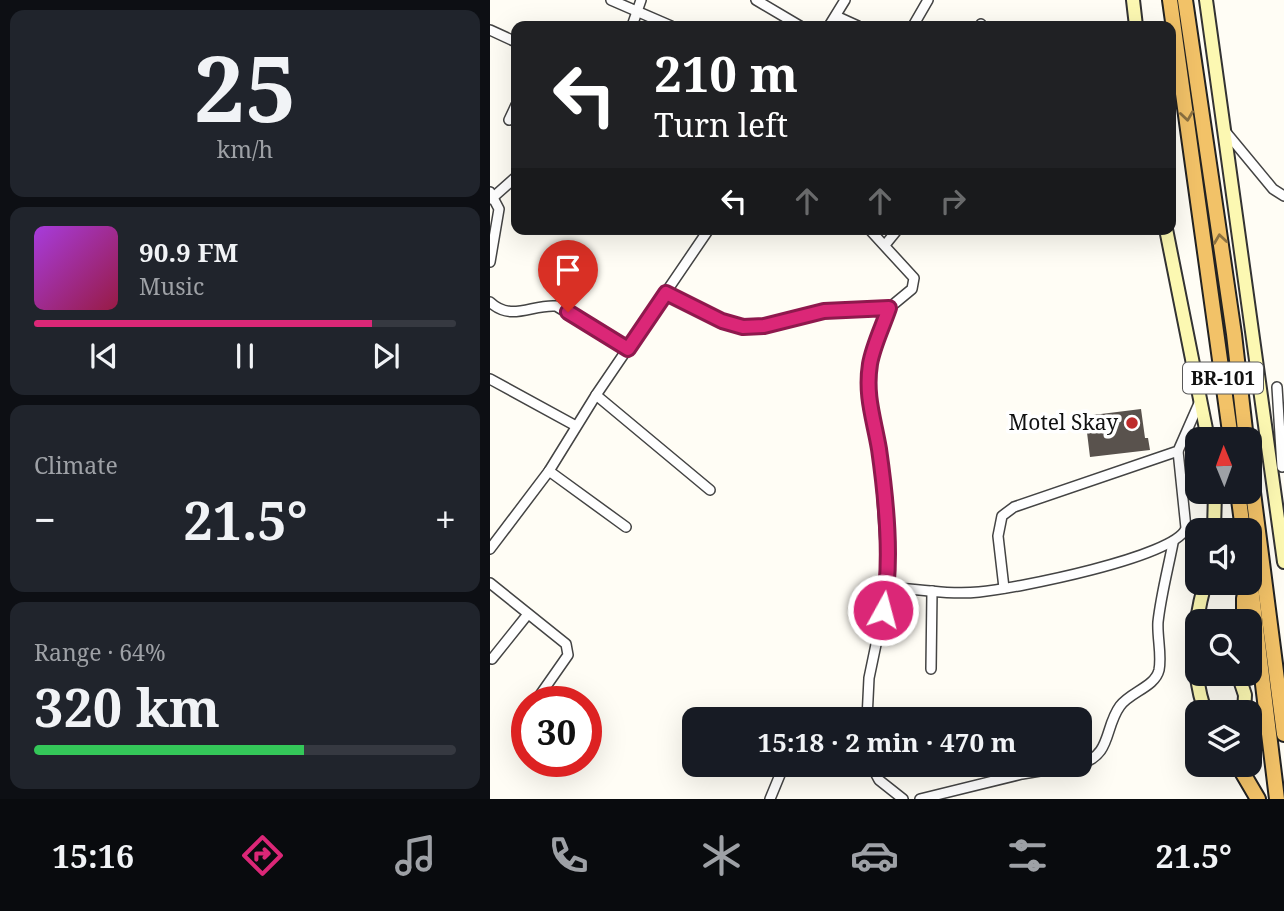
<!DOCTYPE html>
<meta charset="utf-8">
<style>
:root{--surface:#171b24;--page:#20242c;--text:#f1f3f6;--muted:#9ea1a6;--line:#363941;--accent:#db2777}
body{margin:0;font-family:"Noto Serif",serif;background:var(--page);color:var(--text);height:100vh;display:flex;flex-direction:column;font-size:26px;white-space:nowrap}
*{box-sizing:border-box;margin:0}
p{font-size:23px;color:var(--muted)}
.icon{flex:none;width:38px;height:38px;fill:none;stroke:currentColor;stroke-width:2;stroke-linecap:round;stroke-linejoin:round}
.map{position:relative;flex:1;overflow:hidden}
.details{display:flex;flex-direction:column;gap:10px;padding:10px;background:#0d0f14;width:490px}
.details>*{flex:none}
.banner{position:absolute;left:21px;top:21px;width:665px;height:214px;border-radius:14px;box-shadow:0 7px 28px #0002;background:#202124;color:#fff;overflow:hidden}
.needle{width:46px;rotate:359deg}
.buttons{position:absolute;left:695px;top:427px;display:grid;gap:14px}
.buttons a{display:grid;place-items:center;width:77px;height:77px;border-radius:14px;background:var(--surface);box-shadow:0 7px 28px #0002;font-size:35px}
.speed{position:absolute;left:21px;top:686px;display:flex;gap:14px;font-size:35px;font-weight:700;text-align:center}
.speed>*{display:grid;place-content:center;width:91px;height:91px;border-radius:50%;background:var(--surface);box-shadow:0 7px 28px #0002;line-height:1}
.speed .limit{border:10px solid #d22;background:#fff;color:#111}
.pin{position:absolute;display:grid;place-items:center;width:60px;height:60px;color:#fff;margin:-72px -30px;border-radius:50% 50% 50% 0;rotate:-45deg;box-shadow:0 0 7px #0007}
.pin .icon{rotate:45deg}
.me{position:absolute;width:77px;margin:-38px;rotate:7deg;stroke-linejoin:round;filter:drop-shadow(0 0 5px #0008)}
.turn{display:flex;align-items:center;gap:24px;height:147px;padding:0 28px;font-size:32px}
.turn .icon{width:91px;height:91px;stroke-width:2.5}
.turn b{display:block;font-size:49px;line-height:60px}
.lanes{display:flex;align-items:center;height:66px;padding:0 28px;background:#0003;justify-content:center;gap:35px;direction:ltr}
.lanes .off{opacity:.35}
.big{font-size:52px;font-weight:700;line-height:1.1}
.details .card{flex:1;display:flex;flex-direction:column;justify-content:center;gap:10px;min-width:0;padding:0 24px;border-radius:14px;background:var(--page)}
.details .dial{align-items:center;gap:0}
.dial b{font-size:91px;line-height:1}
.song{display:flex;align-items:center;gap:21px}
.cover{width:84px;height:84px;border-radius:10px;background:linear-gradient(135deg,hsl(280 70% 55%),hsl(340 70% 35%))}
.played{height:7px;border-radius:4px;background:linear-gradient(90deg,var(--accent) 80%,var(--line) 80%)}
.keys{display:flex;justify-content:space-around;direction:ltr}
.heat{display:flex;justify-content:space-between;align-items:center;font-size:38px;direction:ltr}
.charge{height:10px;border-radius:5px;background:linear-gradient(90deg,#34c759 64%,var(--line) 0)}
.trip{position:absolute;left:192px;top:707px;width:410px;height:70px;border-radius:14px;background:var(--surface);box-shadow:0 7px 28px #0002;font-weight:700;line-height:70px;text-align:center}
.dock{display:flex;height:112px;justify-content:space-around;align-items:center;background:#090b0e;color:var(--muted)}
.dock .icon{width:49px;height:49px}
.dock .current{color:var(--accent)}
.dock b{font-size:32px;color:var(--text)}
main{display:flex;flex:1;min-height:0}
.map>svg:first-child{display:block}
.building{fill:#59524d}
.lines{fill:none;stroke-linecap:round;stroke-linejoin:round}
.minor-casing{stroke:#444;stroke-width:12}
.secondary-casing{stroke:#333;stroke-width:16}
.trunk-casing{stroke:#222;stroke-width:18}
.minor{stroke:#fff;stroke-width:9}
.secondary{stroke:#fcf8b2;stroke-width:12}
.trunk{stroke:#f2c268;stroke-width:14}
.oneway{stroke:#8d7241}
.route-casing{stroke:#8e194d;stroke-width:18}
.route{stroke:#db2777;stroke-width:12}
.poi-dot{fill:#be2c2c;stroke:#fff;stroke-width:2.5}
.labels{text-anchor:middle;stroke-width:7;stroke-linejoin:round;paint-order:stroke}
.shield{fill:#fff;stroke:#585858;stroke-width:2}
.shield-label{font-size:19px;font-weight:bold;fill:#111}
.poi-label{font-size:21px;fill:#111;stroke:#fff;text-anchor:end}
</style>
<main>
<section class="details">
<div class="card dial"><b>25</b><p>km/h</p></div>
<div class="card">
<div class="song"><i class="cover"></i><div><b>90.9 FM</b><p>Music</p></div></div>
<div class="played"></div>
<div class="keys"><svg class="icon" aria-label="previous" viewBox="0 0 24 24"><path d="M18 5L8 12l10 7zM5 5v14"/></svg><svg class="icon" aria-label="pause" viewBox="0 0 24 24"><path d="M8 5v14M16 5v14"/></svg><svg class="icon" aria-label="next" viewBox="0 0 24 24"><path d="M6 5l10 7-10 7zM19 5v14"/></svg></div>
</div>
<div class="card"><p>Climate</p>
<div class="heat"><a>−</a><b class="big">21.5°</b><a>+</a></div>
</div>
<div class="card"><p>Range · 64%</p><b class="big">320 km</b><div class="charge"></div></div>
</section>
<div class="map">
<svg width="794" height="799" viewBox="0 0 794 799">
<rect width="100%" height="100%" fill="#fffdf5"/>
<!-- building -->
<path class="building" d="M651,409L655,438H658L660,450L600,457L595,416Z"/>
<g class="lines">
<defs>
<g id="minor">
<path d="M121,0L181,26"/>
<path d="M266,0L310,26"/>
<path d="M346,16L368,26"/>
<path d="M142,26L151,0"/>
<path d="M339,26L355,0"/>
<path d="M423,26L438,0"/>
<path d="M490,26L491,24"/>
<path d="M0,30L26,42"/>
<path d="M19,120L26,105"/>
<path d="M735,131L783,189L794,196"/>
<path d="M0,192L9,209L0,262"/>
<path d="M1,199L26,177"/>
<path d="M395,245L408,229"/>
<path d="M176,293L232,321L264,327L334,311L399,308L422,289L424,278L379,229"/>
<path d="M0,302C21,322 42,304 66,306L138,349"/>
<path d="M0,379L86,426"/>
<path d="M787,387L792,467"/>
<path d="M106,395L220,490"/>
<path d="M59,471L136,527"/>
<path d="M0,549L59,471L106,395L219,229"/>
<path d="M0,583L76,644L78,655L50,695L48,702"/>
<path d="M398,587C427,589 459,595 489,592C523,589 687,557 696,528L688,451"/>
<path d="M514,588L508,536L512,516L524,507L688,451L710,401"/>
<path d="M2,659L38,614"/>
<path d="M441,669L442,591"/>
<path d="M377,719L379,678L398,587L389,448L378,406L380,363L399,308"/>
<path d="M590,764C622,755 614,728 630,706C640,692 665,687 669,670C672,655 667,637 668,622C671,595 678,569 683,543"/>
<path d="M381,765L389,780L413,799"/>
<path d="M280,799L294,765"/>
<path d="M430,799L532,774L586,765"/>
</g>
<g id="secondary">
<path d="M643,0L646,26"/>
<path d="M716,0L794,562"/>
<path d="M676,229L718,439"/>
<path d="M724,530L725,492"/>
<path d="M715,583C702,631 700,664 715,712"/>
<path d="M748,674L755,695L754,712"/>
</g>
<g id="trunk">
<path d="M680,0L741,439"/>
<path d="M695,0L744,334L756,439"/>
<path d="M760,469L794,734"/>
<path d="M748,492L753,530"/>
<path d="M760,578L787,799"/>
<path d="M754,598V621"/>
<path d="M748,765L768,799"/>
</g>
</defs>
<!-- minor casing -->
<use href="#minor" class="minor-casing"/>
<!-- secondary casing -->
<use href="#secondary" class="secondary-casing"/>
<!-- trunk casing -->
<use href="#trunk" class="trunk-casing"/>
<!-- minor -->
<use href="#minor" class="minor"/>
<!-- secondary -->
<use href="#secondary" class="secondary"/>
<!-- trunk -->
<use href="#trunk" class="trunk"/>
</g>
<!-- one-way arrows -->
<defs><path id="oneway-chevron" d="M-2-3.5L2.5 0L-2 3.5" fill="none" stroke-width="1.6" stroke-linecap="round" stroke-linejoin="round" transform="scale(1.75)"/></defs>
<g class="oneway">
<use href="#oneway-chevron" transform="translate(697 116) rotate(82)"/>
<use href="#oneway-chevron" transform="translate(730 239) rotate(-98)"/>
</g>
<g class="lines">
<defs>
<path id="route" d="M78,312L138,349L176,293L232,321L253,327L274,326L334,311L399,308C393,326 383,346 380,364C375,396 384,419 389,449C396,498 403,562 393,610"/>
</defs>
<!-- route casing -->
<use href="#route" class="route-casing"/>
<!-- route -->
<use href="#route" class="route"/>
</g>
<!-- markers -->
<circle class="poi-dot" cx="642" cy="423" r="7"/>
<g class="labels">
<!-- shield labels -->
<rect class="shield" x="693" y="362.5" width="80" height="31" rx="5"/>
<g class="shield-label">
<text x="733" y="385">BR-101</text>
</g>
<!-- poi labels -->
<g class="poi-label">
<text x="628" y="430">Motel Skay</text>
</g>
</g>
</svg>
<div class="buttons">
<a><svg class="needle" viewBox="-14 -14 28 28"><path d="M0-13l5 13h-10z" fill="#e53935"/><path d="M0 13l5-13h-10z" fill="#9ea1a6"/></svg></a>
<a><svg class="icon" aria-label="sound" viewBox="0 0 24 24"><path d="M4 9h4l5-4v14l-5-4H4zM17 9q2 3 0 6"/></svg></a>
<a><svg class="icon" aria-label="search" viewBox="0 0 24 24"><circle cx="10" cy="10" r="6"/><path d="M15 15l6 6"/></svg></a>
<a><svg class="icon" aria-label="layers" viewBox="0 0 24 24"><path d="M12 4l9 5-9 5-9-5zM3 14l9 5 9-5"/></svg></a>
</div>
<div class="speed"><div class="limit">30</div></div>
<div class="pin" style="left:78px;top:312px;background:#d93025"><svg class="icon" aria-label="arrive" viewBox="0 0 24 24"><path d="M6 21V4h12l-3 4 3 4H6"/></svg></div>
<svg class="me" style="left:393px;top:610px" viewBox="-20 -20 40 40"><circle r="17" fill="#db2777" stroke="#fff" stroke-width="3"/><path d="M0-11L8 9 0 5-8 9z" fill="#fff"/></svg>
<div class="trip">15:18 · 2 min · 470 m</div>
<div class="banner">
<div class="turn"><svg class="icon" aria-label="left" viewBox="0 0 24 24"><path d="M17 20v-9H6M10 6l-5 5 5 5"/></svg><div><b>210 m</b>Turn left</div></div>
<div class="lanes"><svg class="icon" aria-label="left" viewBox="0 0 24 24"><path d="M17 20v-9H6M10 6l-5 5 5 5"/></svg><svg class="icon off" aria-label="ahead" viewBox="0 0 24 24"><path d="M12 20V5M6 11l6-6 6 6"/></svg><svg class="icon off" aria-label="ahead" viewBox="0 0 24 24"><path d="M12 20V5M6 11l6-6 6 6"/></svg><svg class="icon off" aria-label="right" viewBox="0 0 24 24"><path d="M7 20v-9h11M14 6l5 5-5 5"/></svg></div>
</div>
</div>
</main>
<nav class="dock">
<b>15:16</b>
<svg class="icon current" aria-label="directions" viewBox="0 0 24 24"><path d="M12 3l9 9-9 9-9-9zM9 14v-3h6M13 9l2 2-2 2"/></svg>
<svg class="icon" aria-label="music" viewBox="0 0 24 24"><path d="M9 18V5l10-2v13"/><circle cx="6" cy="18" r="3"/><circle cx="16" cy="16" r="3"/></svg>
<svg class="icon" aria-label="phone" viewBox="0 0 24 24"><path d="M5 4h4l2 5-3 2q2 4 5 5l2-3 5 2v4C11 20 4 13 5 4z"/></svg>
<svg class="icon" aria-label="climate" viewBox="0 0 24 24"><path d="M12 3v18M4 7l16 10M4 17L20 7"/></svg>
<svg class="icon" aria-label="car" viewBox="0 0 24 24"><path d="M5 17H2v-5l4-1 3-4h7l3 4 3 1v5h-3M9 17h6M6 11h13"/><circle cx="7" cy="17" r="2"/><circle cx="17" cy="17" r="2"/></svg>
<svg class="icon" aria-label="filters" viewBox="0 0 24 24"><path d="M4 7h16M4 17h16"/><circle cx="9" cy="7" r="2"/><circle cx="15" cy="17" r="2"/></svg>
<b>21.5°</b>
</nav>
